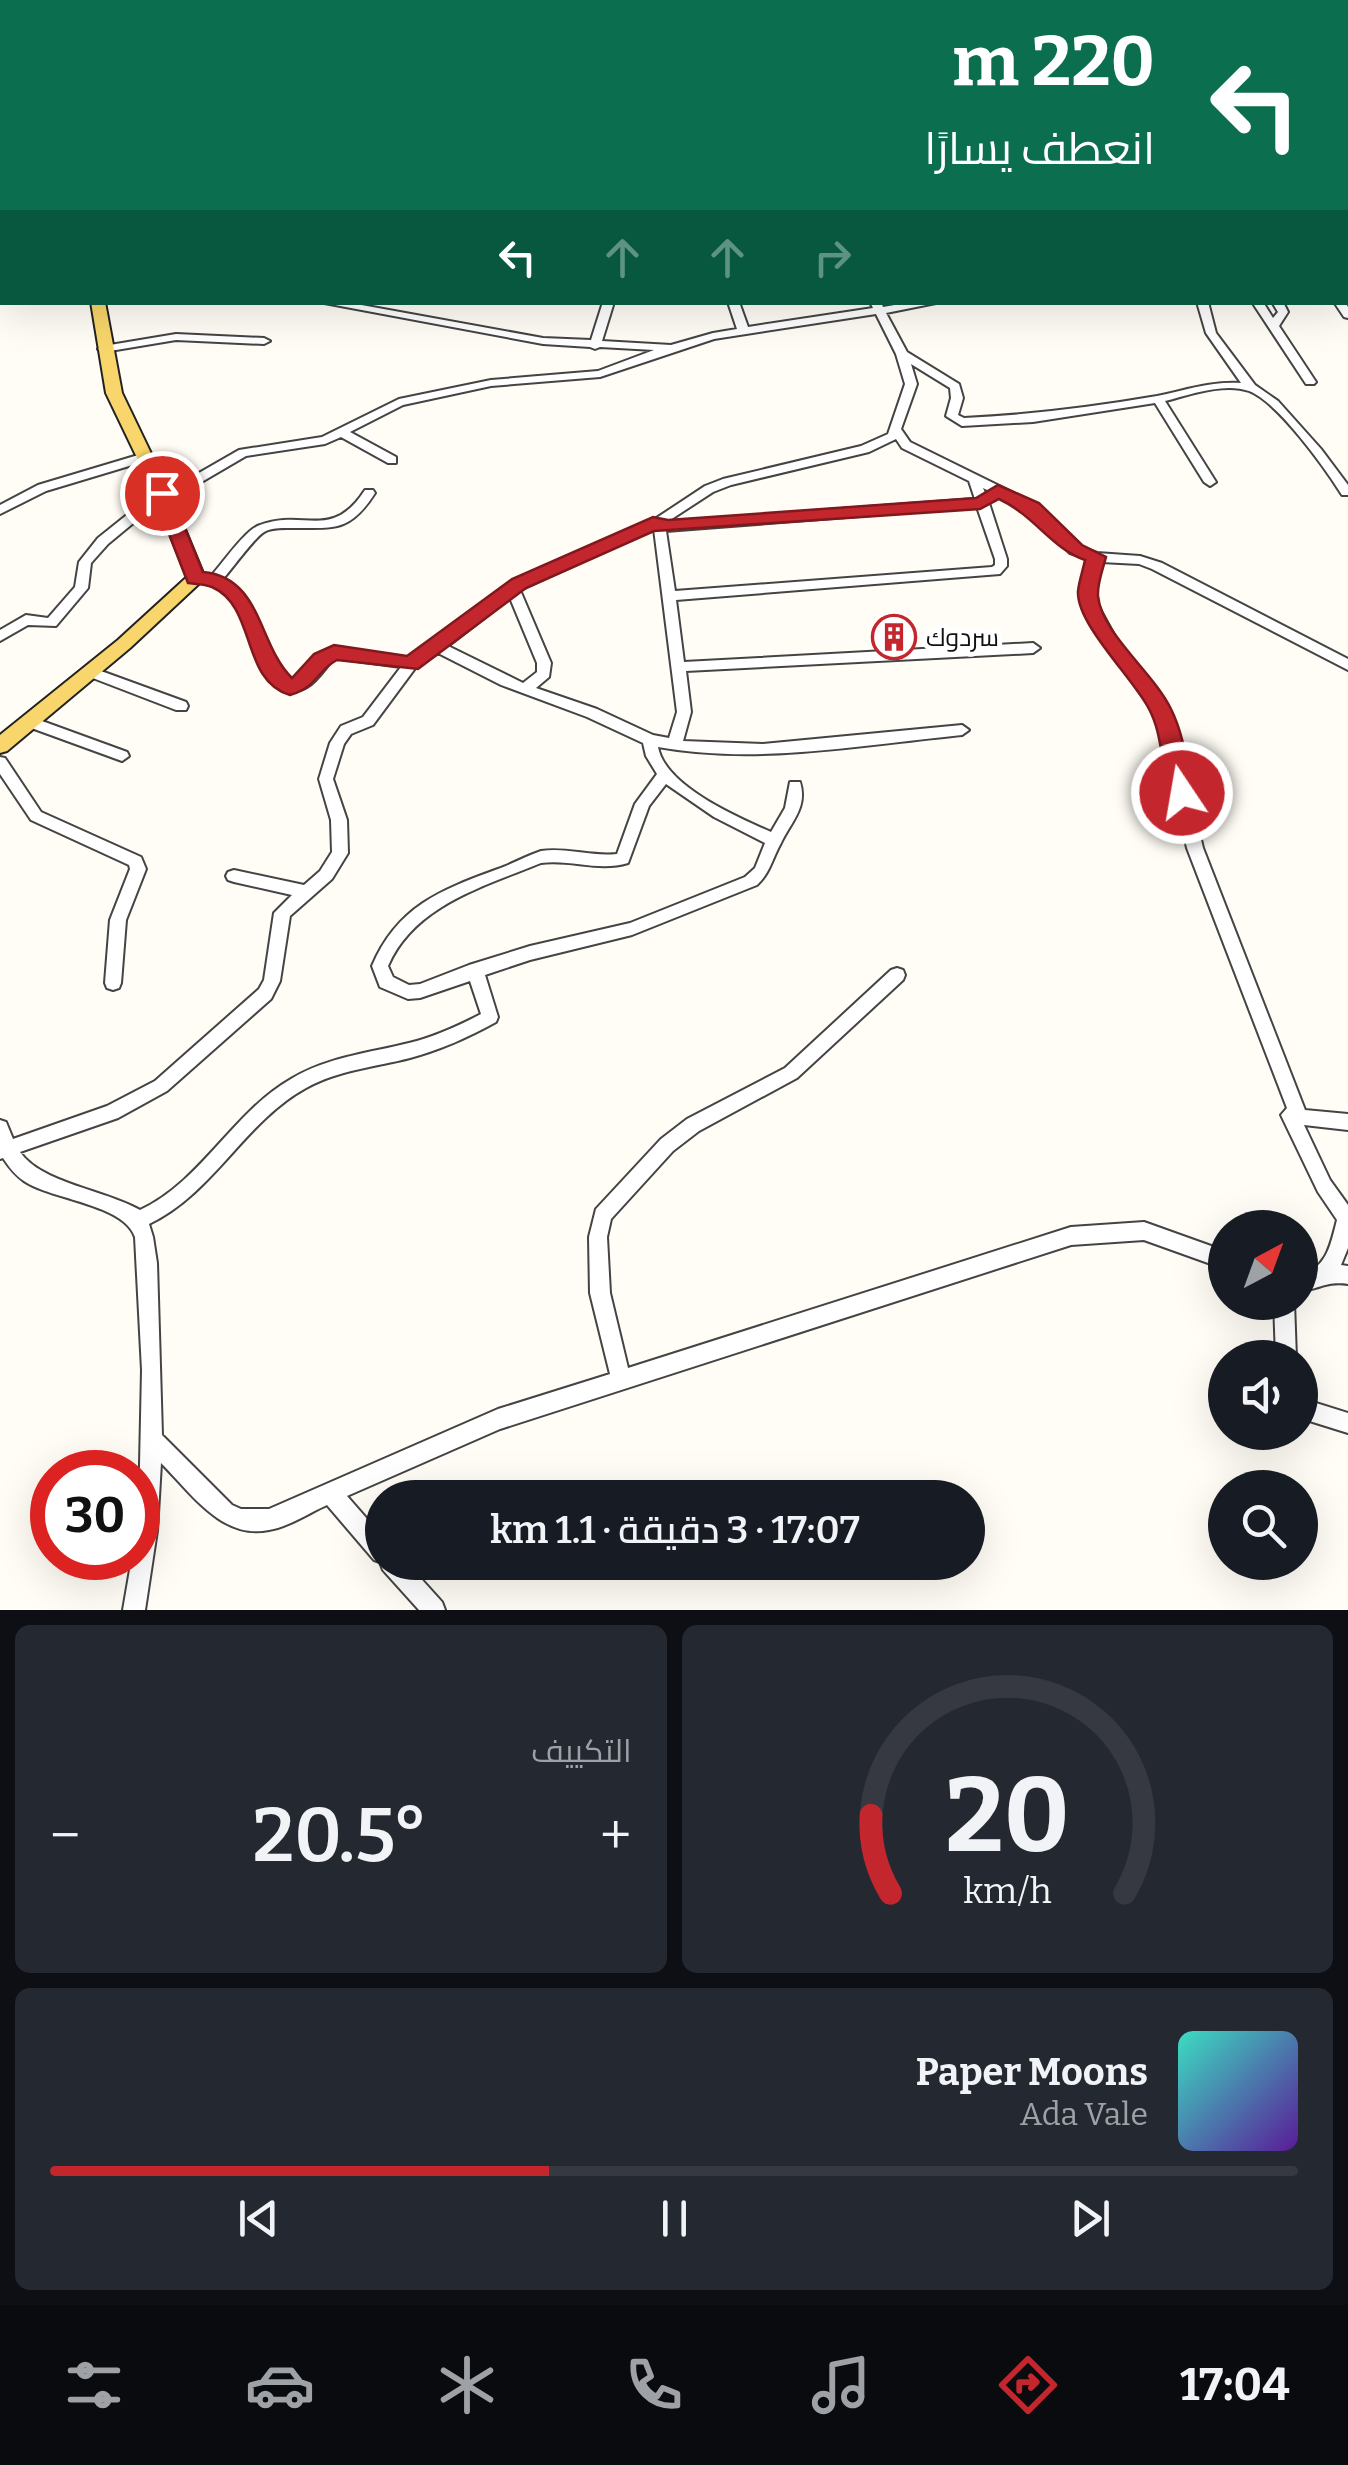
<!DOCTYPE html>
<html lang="ar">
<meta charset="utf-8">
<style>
:root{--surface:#171b24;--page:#242831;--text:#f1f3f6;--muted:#9ea1a6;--line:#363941;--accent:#c4262e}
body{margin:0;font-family:Bitter,Cairo,serif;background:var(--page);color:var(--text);direction:rtl;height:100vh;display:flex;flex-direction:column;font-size:38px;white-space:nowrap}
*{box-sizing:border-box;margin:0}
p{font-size:32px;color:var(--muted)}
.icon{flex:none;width:55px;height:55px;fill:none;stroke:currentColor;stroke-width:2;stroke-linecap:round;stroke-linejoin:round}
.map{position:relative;height:1610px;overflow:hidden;direction:ltr}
.side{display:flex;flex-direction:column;gap:15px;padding:15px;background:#0d0f14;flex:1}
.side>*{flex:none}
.hud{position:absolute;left:0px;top:0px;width:1350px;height:305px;box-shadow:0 10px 40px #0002;direction:rtl;background:#0b6e4f;color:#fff;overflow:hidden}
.needle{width:65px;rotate:41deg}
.buttons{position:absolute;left:1208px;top:1210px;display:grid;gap:20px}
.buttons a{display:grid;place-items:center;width:110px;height:110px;border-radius:50%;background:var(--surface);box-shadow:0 10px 40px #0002;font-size:50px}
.speed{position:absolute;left:30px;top:1450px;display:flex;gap:20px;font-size:50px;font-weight:700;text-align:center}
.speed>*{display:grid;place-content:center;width:130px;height:130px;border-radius:50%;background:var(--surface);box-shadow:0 10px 40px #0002;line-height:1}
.speed .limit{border:15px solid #d22;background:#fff;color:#111}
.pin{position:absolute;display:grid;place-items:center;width:85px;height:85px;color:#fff;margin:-42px;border:5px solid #fff;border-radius:50%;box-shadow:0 2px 10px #0007}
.me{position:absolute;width:110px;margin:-55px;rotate:348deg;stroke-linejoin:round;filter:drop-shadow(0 0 8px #0008)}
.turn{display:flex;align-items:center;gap:35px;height:210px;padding:0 30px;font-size:45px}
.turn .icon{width:130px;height:130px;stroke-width:2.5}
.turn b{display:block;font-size:70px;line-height:85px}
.lanes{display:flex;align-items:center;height:95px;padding:0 30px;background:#0003;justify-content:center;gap:50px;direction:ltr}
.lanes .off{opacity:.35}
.big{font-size:75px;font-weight:600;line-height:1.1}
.side .widget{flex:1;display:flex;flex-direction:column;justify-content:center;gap:15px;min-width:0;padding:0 35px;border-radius:15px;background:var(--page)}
.side .dial{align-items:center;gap:0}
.dial svg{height:260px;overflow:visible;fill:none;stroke:var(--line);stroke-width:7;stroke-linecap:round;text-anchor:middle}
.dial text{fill:var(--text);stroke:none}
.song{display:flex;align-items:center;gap:30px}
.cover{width:120px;height:120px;border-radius:15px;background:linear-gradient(135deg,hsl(170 70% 55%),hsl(270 70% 35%))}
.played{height:10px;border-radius:5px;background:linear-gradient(90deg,var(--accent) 40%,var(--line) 40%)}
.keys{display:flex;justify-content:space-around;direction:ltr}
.heat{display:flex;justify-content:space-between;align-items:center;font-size:55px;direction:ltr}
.side .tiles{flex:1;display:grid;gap:15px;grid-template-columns:1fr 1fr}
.widget:last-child{grid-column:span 2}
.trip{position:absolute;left:365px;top:1480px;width:620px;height:100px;border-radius:50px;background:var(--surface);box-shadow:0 10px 40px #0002;font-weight:600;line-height:100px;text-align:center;direction:rtl}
.tab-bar{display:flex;height:160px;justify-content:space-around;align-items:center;background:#090b0e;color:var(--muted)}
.tab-bar .icon{width:70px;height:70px}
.tab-bar .active{color:var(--accent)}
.tab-bar b{font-size:45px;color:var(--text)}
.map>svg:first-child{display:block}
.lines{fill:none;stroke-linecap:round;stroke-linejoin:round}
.minor-casing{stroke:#444;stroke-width:4}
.major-casing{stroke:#222;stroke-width:4}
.minor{fill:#fff;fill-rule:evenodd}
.major{fill:#f9d66b;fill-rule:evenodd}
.wall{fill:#4d4742}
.building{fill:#5a524d;stroke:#3f3936;stroke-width:2.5}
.route{fill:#c4262e;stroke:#7f191e;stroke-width:2.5}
.labels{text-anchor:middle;stroke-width:10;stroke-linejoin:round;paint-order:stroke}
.poi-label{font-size:25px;fill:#111;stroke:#fff;text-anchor:start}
</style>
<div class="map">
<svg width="1348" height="1610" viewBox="0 0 1348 1610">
<rect width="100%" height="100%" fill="#fffdf5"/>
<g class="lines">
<defs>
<g id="minor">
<path d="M0,0H7L8,2L2,4Z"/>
<path d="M153,0H161L160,2H152Z"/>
<path d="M759,0H771L773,2H762Z"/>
<path d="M1152,0H1161L1162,2H1154Z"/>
<path d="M1168,0H1177L1175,2H1166Z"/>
<path d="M2,57V102L0,103V58Z"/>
<path d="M0,160L2,161V176L0,175Z"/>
<rect x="0" y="249" width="2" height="6"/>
<path d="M319,302H345L543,338L591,340L603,302H614L602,341L671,345L713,333L737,329L728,302H739L748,327L873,308L870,302H881L883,307L912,302H941L886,313L907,352L959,384L963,398L958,415L964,418C1029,415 1093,407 1157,396C1186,390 1212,381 1241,383L1206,333L1197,302H1208L1216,333L1255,385L1278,401L1321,449L1348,485V495H1342C1325,468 1278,402 1249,391C1224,382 1189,395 1165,401L1216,482L1210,486L1204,482L1155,403L1033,422L962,426L946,416L951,398L950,388L911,364L917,384L901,429L910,442L1036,504L1080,547L1097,553L1140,556L1162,563L1348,659V670L1152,569L1139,564L1101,562L1095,591L1096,602L1119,644L1160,695L1173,723L1203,848L1305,1110L1348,1114V1130L1304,1125L1330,1180L1348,1205V1248L1341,1265L1348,1266V1284C1325,1281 1321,1289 1300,1291V1273C1327,1270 1331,1243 1337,1220L1318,1192L1281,1115L1287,1108L1187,848L1159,723L1149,701L1109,650L1082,602L1081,591L1089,559L1070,553L1028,510L983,488L986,495H993L995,498L989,503L1007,559V566L1000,574L676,600L684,662L1033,643L1040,648L1033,653L686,671L691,712L683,741L763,744L962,725L969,730L962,735C862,745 757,765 658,747C665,786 737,817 771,832L785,808L790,782H800C808,807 791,822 781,843C772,859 770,873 757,885L632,935L530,960L485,975L498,1017L496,1022C469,1037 440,1050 410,1058C375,1067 338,1070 306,1088C244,1122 214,1193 149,1224L153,1237L157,1263L162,1435L232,1505L241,1509H269L498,1409L610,1374L590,1293L589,1237L596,1209L661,1139L687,1119L785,1068L891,970L897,968L903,970L905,975L903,980L797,1078L699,1131L673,1151L611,1219L607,1237L610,1293L628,1368L1071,1227L1144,1222L1225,1251V1269L1144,1240L1071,1245L500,1429L347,1496L382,1536V1562H406L442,1602L445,1610H419L383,1570L380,1562L374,1560L327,1505C309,1513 288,1527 269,1530C222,1540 191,1493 161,1463L157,1531L145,1610H123L132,1558H138L142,1370L135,1237C124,1204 52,1200 24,1181C15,1175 9,1167 3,1158L0,1159V1120L6,1122L13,1139L107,1106L155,1081L259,989L264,980L274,913L292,895L234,882L228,880L226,876L228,872L234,870L304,885L320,871L332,852L331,820L319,779L330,743L341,726L363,717L401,667L334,658C326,667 317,682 307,687C303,690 288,693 283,691C263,684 246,614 228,595C217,585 205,584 191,581L189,578L191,575L211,576C223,563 245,530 260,525C305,508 331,542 365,490H373L375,493C348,535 332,527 287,528C281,528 270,528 264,532C254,538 232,569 223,579C260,602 263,650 289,681L298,680L326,650L331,648L409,659L433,644L507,585L655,519L705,486L723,479L861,446L888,434L905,384L896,354L876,314L714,339L600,377L491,386L403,405L350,432L396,457V463H388L341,437L325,444L246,456L193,487L166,496L108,544L91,563L88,588L56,626L28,625L0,641V630L26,615L48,618L75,587L79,562L98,538L158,490L185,481L239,450L322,437L399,399L491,380L598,371L654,350L600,347L595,349L590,347L543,344ZM896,439L902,448L969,481L975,499L667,522L713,492L731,485L869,452ZM977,507L995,559V565L992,567L675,591L666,531ZM654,529L677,712L669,738L653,735L597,709L536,688L549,677L551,663L520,590ZM510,598L537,663V672L523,683L448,646ZM438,653L501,685L587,717L643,743L646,756L657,774L635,804L617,854C591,857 567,847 541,851C526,856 512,864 498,869C440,890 397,907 372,966L380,987L408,999L420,998L470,981L481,1014C458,1026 434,1037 409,1043C369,1053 327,1057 291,1079C232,1113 202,1181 140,1210C105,1190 41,1183 20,1152L118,1118L167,1091L271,999L280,981L290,916L332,879L348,853L347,820L333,779L344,744L351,734L373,725L416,667ZM666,784L714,817L765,843L755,868L745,877L630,923L530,946L469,965L420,984L409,985L393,977L388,966C414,905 485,886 541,863C571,859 599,872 628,863L649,806Z"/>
<path d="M1252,302H1263L1273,318L1278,312L1272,302H1283L1288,312L1279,326L1316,382L1314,384H1306Z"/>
<path d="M1334,302H1345L1348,307V318L1344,317Z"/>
<path d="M176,334L264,338L270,341L264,344L176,340L104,352L98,349L104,346Z"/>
<path d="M145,453L151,457L149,460L46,491L0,514V505L38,485Z"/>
<path d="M90,667L186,702L188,706L186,710H176L85,675L83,672Z"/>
<path d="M31,717L127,752L129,756L122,761L26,726L24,722L26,718Z"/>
<path d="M0,757L5,758L41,812L141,857L146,869L126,920L121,983L119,988L113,990L107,988L105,983L110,920L130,869L129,865L31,820L0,774Z"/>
<path d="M1274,1302H1294L1296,1358H1276Z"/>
<path d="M1300,1398L1348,1413V1433L1300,1418Z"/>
</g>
<path id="major" d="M91,302H105L122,393L170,493L205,578L130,648L7,751L0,753V735L118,640L187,577L154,493L106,393Z"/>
</defs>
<!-- minor casing -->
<use href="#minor" class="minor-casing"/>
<!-- major casing -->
<use href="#major" class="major-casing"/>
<!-- minor -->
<use href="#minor" class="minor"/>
<!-- major -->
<use href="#major" class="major"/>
</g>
<!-- wall -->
<path class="wall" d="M882,619L908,636L907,645L886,647L880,628Z"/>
<!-- building -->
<path class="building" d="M902,617L908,636L888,638L882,619Z"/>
<!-- route -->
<path class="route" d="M998,485L1039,503L1082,545L1106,557C1103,569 1097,584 1098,596C1102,634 1154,673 1171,709C1184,735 1187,765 1193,793L1190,799H1174C1160,771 1164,737 1149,709C1134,679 1076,624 1078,591C1079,581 1083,570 1085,560C1052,549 1035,516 999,499L980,509L654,531L526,588L418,669L337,660C317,670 318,687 290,695C240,680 257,607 212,587C205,584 196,584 188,583L153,493L156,489H169L203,572C262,577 258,645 292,678L314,654L334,645L407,656L512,579L653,517L668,520L976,498Z"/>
<!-- icons -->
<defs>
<symbol id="building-ring" viewBox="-11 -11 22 22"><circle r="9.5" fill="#fff" stroke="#c4262e" stroke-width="1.5"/><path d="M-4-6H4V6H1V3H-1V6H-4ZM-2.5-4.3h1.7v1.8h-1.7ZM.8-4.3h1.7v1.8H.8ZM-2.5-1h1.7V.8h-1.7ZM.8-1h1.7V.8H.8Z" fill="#c4262e"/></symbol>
</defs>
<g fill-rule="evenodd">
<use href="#building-ring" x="869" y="612" width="50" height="50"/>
</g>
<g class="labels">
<!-- poi labels -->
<g class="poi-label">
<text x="926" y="646">سردوك</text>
</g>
</g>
</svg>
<div class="buttons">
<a><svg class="needle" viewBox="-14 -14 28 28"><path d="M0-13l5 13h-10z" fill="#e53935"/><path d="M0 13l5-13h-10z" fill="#9ea1a6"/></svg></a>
<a><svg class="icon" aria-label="sound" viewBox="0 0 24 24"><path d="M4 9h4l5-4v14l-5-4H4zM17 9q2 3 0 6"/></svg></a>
<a><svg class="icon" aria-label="search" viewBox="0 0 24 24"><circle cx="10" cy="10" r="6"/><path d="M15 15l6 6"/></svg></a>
</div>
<div class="speed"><div class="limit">30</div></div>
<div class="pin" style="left:162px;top:493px;background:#d93025"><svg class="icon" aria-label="arrive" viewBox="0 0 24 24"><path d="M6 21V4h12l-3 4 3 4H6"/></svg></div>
<svg class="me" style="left:1182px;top:793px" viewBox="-20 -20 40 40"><circle r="17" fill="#c4262e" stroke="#fff" stroke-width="3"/><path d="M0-11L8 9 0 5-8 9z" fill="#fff"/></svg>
<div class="trip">17:07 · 3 دقيقة · 1.1 km</div>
<div class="hud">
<div class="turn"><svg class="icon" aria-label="left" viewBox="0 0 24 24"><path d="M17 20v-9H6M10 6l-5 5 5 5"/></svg><div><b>220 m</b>انعطف يسارًا</div></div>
<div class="lanes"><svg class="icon" aria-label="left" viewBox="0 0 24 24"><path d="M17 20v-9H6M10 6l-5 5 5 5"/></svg><svg class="icon off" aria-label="ahead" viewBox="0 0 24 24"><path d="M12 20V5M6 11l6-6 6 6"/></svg><svg class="icon off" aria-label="ahead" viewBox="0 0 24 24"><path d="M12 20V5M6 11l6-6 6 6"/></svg><svg class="icon off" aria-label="right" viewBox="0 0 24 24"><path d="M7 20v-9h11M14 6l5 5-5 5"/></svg></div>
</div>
</div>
<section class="side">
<div class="tiles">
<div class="widget dial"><svg viewBox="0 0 100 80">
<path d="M14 69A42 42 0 1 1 86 69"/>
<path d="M14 69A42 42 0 0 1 8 45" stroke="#c4262e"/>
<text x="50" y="56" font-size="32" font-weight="700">20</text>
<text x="50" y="72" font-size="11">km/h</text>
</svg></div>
<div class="widget"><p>التكييف</p>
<div class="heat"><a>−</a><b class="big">20.5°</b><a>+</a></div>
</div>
<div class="widget">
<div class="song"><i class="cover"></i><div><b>Paper Moons</b><p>Ada Vale</p></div></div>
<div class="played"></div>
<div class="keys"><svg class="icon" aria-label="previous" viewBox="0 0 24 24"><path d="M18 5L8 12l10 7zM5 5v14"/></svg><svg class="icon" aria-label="pause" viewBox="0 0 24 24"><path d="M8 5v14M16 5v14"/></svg><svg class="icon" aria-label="next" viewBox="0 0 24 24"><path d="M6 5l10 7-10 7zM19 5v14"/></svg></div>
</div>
</div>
</section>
<nav class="tab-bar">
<b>17:04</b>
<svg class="icon active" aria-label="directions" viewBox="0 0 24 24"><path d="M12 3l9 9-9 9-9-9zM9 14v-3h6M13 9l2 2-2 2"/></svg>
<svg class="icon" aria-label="music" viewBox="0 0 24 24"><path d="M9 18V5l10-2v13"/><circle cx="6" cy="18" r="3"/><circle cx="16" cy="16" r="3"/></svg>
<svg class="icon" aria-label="phone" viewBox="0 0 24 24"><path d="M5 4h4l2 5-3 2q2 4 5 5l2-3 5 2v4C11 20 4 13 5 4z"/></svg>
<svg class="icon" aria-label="climate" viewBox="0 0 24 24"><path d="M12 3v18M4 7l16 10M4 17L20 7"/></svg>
<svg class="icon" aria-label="car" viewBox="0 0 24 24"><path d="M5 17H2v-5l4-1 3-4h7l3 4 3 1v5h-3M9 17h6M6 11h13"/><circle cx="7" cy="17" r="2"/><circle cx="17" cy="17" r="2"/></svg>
<svg class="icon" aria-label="filters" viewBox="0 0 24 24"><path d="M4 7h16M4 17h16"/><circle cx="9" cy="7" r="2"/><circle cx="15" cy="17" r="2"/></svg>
</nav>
